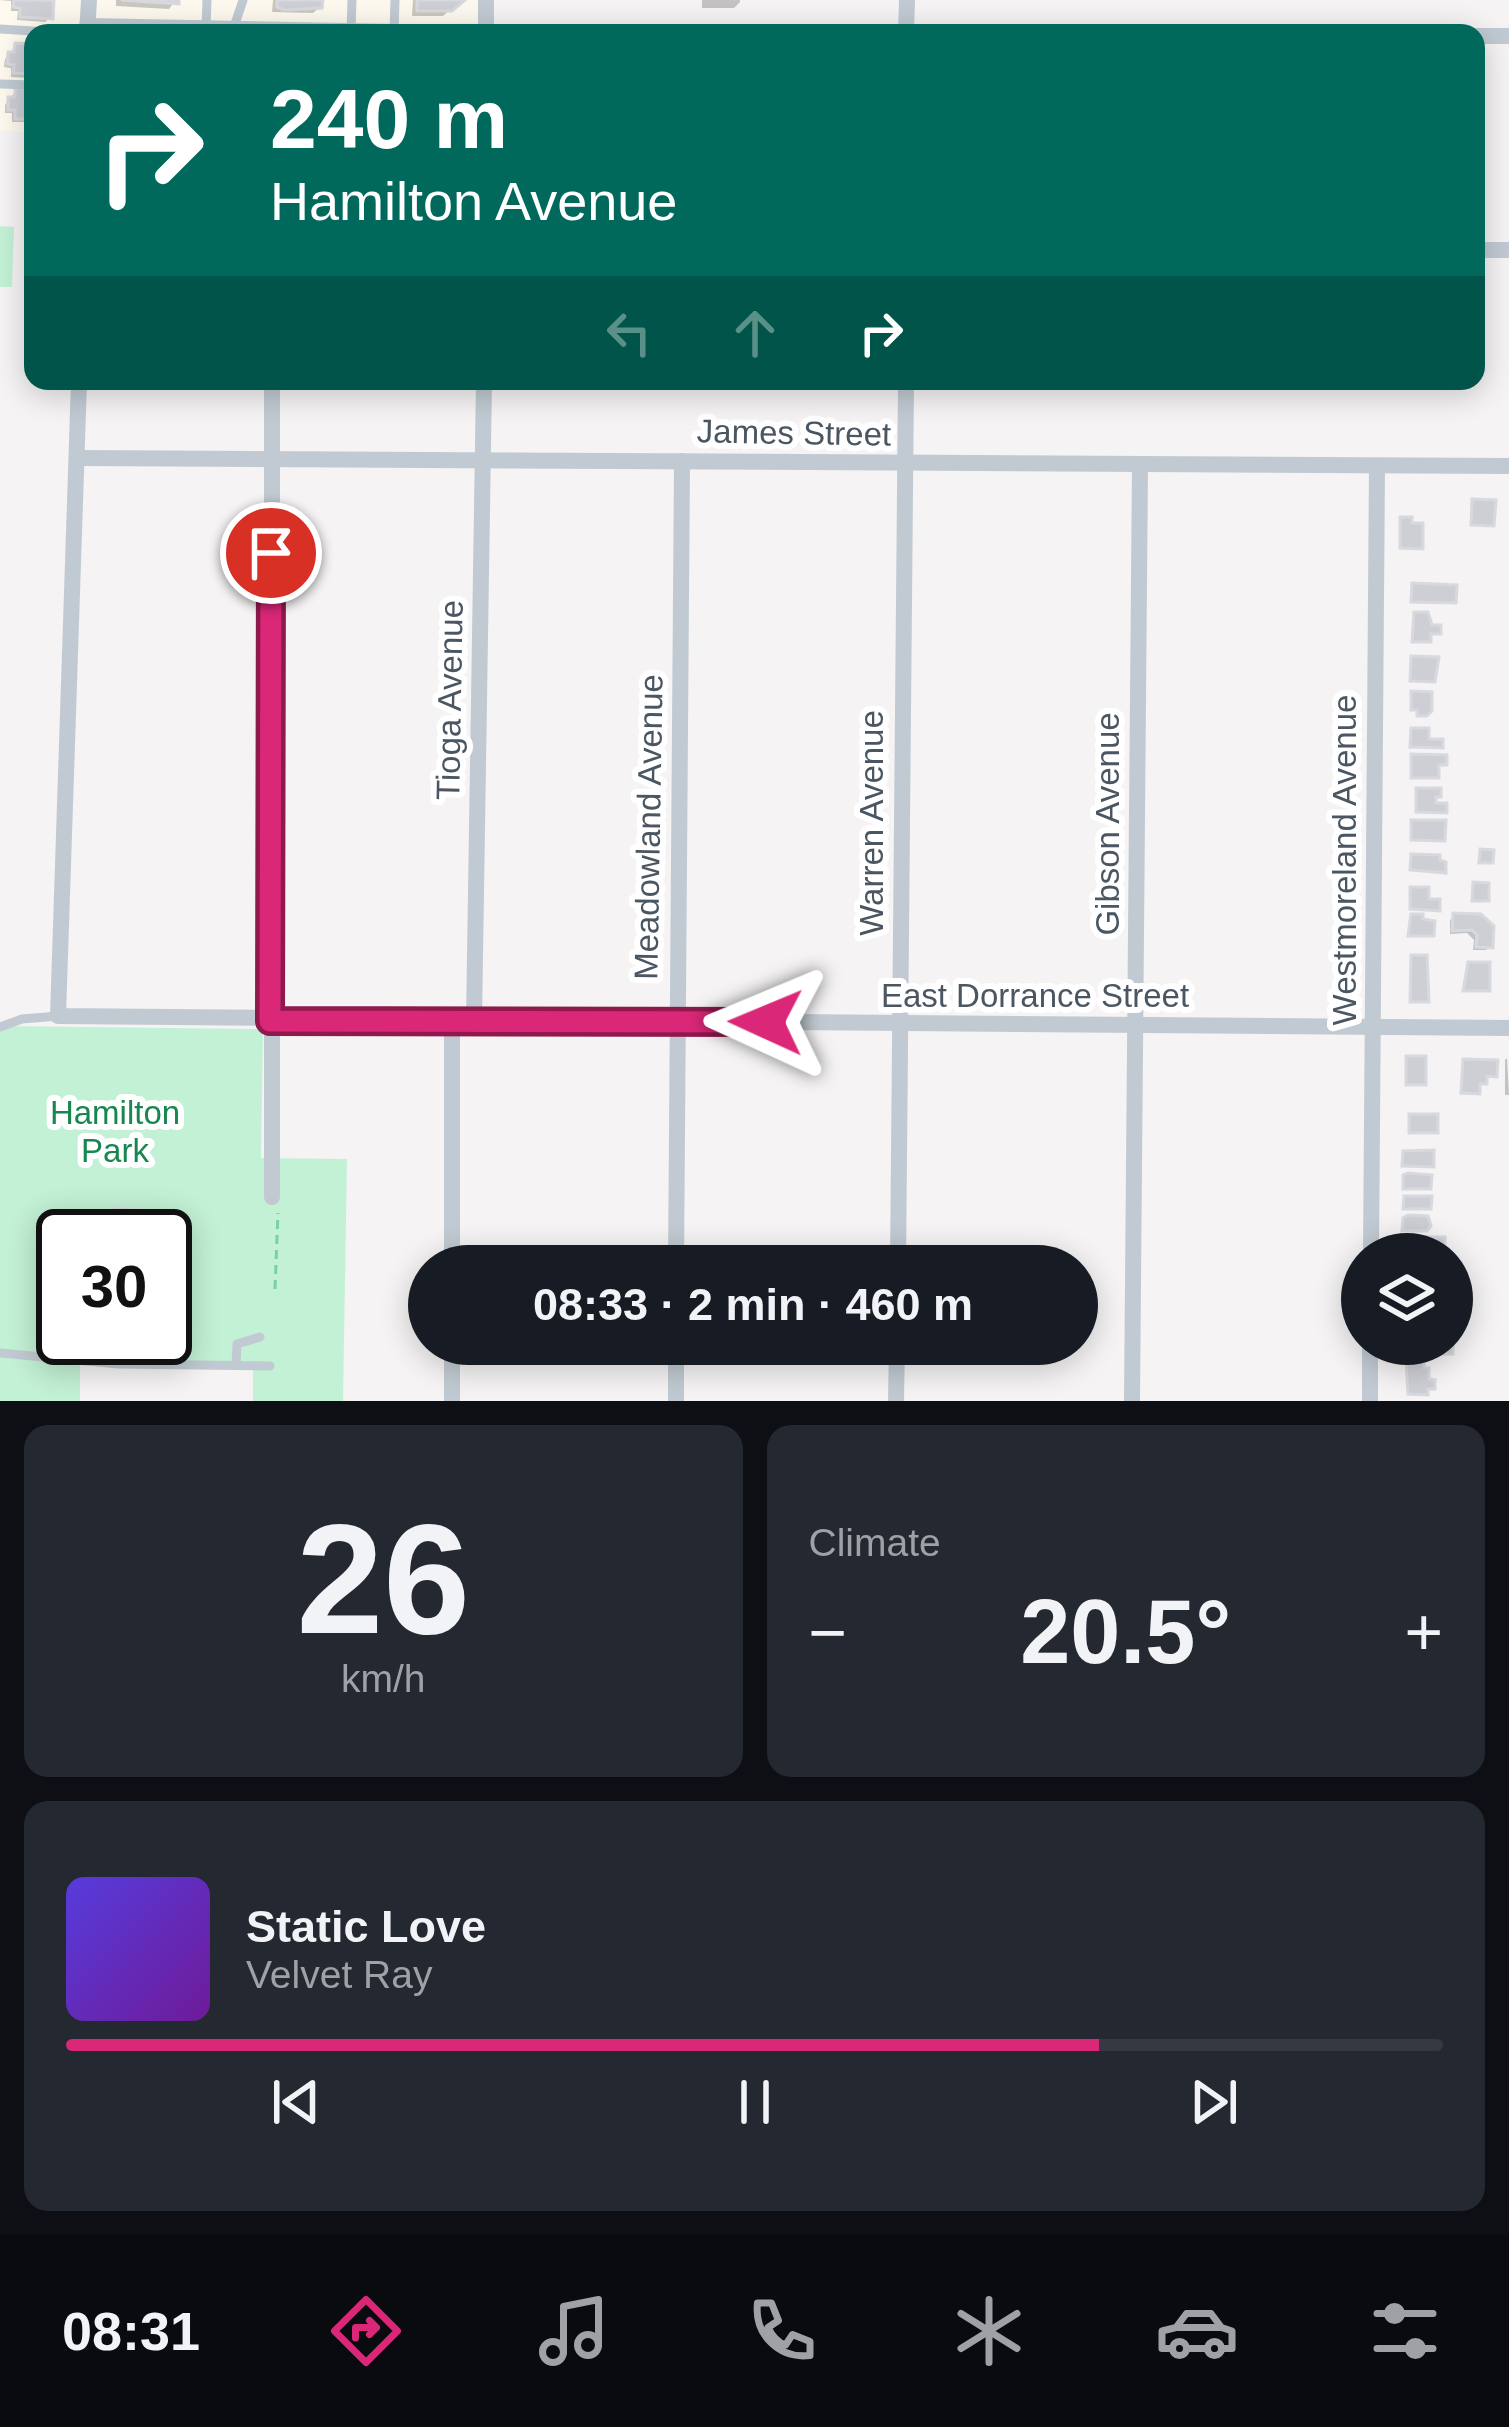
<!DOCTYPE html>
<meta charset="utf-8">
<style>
:root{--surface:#171b24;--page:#242831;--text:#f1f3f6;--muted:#9ea1a6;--line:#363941;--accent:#db2777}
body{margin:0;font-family:Helvetica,sans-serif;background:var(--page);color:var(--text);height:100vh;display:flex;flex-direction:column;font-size:45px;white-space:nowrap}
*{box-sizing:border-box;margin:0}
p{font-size:39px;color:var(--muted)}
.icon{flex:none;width:66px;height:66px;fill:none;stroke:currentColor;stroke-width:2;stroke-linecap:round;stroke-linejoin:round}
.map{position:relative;height:1401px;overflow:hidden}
.sheet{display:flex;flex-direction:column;gap:24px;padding:24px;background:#0d0f14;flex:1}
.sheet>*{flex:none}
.banner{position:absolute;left:24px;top:24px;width:1461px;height:366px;border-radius:24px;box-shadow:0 6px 30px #0003;background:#00695c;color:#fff;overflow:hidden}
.buttons{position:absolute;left:1341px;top:1233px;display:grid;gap:24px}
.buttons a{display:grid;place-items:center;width:132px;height:132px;border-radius:50%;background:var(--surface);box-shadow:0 6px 30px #0003;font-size:60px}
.speed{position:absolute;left:36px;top:1209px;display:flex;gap:24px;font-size:60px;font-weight:700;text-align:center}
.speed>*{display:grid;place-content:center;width:156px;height:156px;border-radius:50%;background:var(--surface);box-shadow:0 6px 30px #0003;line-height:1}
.speed .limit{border:6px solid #111;border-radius:18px;background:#fff;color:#111}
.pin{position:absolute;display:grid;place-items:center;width:102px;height:102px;color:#fff;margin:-51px;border:6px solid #fff;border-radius:50%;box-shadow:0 3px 12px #0007}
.me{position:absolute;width:132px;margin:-66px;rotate:271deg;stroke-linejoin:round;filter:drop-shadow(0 0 9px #0008)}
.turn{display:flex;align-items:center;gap:42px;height:252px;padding:0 48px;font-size:54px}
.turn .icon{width:156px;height:156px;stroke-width:2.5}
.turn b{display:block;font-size:84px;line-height:102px}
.lanes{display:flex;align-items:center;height:114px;padding:0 48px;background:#0003;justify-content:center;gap:60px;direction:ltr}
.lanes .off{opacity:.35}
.big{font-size:90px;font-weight:600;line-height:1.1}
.sheet .widget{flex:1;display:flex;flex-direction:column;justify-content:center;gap:18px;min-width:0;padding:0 42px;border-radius:24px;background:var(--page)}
.sheet .dial{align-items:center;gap:0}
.dial b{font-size:156px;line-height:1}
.song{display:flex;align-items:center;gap:36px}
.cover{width:144px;height:144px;border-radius:18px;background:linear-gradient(135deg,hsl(250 70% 55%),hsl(280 70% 35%))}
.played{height:12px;border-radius:6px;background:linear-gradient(90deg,var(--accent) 75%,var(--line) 75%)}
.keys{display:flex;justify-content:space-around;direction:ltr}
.heat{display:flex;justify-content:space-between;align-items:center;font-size:66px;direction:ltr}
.sheet .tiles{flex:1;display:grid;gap:24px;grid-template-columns:1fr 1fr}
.widget:last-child{grid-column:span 2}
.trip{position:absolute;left:408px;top:1245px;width:690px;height:120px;border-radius:60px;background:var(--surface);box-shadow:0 6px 30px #0003;font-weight:600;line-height:120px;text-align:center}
.menu{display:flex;height:192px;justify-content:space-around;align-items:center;background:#090b0e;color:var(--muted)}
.menu .icon{width:84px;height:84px}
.menu .active{color:var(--accent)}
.menu b{font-size:54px;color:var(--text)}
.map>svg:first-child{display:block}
.commercial{fill:#fdf9ef}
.green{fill:#c3f1d5;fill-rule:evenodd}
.shadow{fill:#0003}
.building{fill:#cdcfd5;stroke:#d7d9de;stroke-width:3}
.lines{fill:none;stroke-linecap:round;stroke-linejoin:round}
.path{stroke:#7ad0a6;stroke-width:3;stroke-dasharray:9 6;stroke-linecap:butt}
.lane{stroke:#c1cad2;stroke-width:9}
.street{stroke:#c1cad2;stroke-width:16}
.route-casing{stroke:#8e194d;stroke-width:30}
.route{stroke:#db2777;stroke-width:21}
.labels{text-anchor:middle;stroke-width:12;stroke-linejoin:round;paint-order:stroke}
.street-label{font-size:33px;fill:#4a5661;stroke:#fff}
.park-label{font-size:33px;fill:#17864f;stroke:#fff}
</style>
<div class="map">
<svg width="1509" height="1401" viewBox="0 0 1509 1401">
<rect width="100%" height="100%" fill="#f5f3f3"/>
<!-- commercial -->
<path class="commercial" d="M0,0H478V23L210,21L209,33H33V132L0,131Z"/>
<!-- green -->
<g class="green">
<path d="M0,226L14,227L12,287H0Z"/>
<path d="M0,1026L263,1029L261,1158L347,1159L343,1401H253V1363L80,1361V1401H0ZM63,1236H165V1338H63Z"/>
</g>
<!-- shadow -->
<g class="shadow">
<path d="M0,0H51L50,18L45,22L17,20L18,11H11V1Z"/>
<path d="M116,0H176L169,9L116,6Z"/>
<path d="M273,0H320V7L313,13L272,12Z"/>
<path d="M413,0H461L443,16H412Z"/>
<path d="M702,0H740V2L734,8H702Z"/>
<path d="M16,46L33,47V78L11,77V68L4,67L5,59Z"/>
<path d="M16,91H33V122H12V113H5V105Z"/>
<path d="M1454,916L1480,917L1490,946L1486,950H1473L1474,940L1467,933L1450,934V920Z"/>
<path d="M1507,1058L1509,1095H1505V1060Z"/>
</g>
<!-- building -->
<g class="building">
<path d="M14,0H54L53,19L20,17V8L13,7Z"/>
<path d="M121,0H179V4Z"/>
<path d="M277,0H323L322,8L284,10L277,7Z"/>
<path d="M417,0H465L452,11H417Z"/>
<path d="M15,43L33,44V74L13,73L14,65L7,64L8,52H14Z"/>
<path d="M15,88H33V119H15V110H8V97H15Z"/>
<path d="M1472,499L1496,500L1494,526L1471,525Z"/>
<path d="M1400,517H1412V523H1423V549L1400,548Z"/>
<path d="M1412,583L1457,585L1456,603L1411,602Z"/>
<path d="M1414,612H1428L1432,625H1441V634H1431V642H1412Z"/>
<path d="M1411,656L1439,657L1435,682L1410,681Z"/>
<path d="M1411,691L1432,692V711L1427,716H1417V710H1411Z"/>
<path d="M1411,728H1429V739H1443V748L1410,747Z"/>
<path d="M1411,754L1447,755V765H1439V778H1411Z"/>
<path d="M1416,788H1441V797H1436V803H1447V813L1416,812Z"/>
<path d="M1411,820H1446L1445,841L1411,840Z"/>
<path d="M1480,849L1494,850L1493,863H1479Z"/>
<path d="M1411,854L1440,855V860L1446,862V873L1410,870Z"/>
<path d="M1473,882L1489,883V901H1472Z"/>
<path d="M1410,887H1429V899H1440V911L1410,909Z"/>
<path d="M1453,913L1481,914L1494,926L1493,948L1476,947L1477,935L1472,930L1452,931Z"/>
<path d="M1411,914H1423V919L1435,921L1434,936H1408Z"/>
<path d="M1411,955H1427L1429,1002H1410Z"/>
<path d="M1468,962H1490V991H1463Z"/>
<rect x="1406" y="1056" width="20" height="29"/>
<path d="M1463,1059L1498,1060L1497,1077L1487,1076V1084H1480V1094L1461,1093Z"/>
<rect x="1409" y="1114" width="29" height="19"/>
<path d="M1434,1150V1167L1402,1166L1403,1151Z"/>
<path d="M1408,1173L1432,1175L1431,1189H1403V1175Z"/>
<path d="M1404,1196H1432L1431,1209H1403Z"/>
<path d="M115,1209L152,1211L151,1228L114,1226Z"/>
<path d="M1408,1215L1428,1216L1431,1226L1427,1231H1402L1403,1218Z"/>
<rect x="1407" y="1237" width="38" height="17"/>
<path d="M1407,1344L1453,1345V1354L1406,1355Z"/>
<path d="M1406,1360L1424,1361V1368H1429V1379L1435,1380V1389H1428V1395L1408,1394Z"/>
</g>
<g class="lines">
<!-- path -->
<g class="path">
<path d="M162,1236L163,1211"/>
<path d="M275,1289L278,1213"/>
<path d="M160,1351V1338"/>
</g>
<!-- lane -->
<g class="lane">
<path d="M0,29L66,33"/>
<path d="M206,29L207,0"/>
<path d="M233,30L243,0"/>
<path d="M351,31L352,0"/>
<path d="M394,32L395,0"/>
<path d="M0,84L33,85"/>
<path d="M0,1027L22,1019L58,1016"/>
<path d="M0,1353L119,1364L270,1366"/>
<path d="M236,1365L237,1344L260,1337"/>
</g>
<!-- street -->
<g class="street">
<path d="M87,26L446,33"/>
<path d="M87,33L89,0"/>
<path d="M486,33V0"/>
<path d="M495,33H512"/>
<path d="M906,33L907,0"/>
<path d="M1476,36H1509"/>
<path d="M1476,250H1509"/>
<path d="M79,381L58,1016L1509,1028"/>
<path d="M272,381V1197"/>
<path d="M78,458L1509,466"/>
<path d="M452,1020V1266"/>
<path d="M474,1020L484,381"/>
<path d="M1371,1254L1377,466"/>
<path d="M676,1266L682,461"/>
<path d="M898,1266L906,381"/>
<path d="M452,1344V1401"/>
<path d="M676,1401V1344"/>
<path d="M896,1401L897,1344"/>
<path d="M1132,1401L1140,464"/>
<path d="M1370,1401V1344"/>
</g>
</g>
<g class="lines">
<defs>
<path id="route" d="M271,553L270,1021L766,1022"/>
</defs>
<!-- route casing -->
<use href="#route" class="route-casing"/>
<!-- route -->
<use href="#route" class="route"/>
</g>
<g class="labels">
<!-- street labels -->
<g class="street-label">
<text transform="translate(794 432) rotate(1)" y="12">James Street</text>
<text transform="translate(449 700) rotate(-89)" y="12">Tioga Avenue</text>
<text transform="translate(871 823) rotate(-90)" y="12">Warren Avenue</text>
<text transform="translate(1107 824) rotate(-90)" y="12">Gibson Avenue</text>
<text transform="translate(648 827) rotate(-89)" y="12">Meadowland Avenue</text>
<text transform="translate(1344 860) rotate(-90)" y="12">Westmoreland Avenue</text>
<text x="1035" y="1007">East Dorrance Street</text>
</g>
<!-- park labels -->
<g class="park-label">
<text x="115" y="1124">Hamilton<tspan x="115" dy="38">Park</tspan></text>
</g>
</g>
</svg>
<div class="buttons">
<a><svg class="icon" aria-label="layers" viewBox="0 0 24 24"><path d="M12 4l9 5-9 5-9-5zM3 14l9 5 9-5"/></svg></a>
</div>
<div class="speed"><div class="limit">30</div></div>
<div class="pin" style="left:271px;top:553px;background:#d93025"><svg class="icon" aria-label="arrive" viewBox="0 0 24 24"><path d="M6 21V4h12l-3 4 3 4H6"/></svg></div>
<svg class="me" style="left:766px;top:1022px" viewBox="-20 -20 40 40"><path d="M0-17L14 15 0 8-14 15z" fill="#db2777" stroke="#fff" stroke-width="4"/></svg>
<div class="trip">08:33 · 2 min · 460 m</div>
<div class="banner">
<div class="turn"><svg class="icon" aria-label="right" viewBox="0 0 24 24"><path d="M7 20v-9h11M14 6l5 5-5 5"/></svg><div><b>240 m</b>Hamilton Avenue</div></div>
<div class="lanes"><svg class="icon off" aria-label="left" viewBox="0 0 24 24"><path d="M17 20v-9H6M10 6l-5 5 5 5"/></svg><svg class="icon off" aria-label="ahead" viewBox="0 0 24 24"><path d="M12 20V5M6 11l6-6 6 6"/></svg><svg class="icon" aria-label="right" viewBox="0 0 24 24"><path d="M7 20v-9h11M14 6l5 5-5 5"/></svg></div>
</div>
</div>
<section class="sheet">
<div class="tiles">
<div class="widget dial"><b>26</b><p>km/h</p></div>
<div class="widget"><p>Climate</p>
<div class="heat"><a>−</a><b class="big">20.5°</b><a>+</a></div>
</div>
<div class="widget">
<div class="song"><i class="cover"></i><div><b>Static Love</b><p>Velvet Ray</p></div></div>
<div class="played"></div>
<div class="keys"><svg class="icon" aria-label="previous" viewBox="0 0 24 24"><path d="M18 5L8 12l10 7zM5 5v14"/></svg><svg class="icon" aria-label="pause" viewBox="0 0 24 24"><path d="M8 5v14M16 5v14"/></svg><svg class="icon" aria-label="next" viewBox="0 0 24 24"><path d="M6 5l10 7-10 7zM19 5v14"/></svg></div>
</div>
</div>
</section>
<nav class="menu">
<b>08:31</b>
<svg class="icon active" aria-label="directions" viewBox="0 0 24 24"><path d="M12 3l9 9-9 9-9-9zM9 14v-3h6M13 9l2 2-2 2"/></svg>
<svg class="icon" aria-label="music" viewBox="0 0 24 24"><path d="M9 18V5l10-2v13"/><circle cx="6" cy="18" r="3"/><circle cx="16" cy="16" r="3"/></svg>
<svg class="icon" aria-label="phone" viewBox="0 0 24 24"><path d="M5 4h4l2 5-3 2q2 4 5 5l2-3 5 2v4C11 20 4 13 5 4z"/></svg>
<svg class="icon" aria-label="climate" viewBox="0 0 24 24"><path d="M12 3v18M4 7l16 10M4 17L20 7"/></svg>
<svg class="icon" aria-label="car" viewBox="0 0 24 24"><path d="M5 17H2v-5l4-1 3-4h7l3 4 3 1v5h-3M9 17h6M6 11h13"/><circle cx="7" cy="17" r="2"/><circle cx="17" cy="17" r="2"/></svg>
<svg class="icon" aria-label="filters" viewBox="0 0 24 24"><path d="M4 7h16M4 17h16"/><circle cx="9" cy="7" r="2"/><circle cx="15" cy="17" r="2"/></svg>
</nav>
